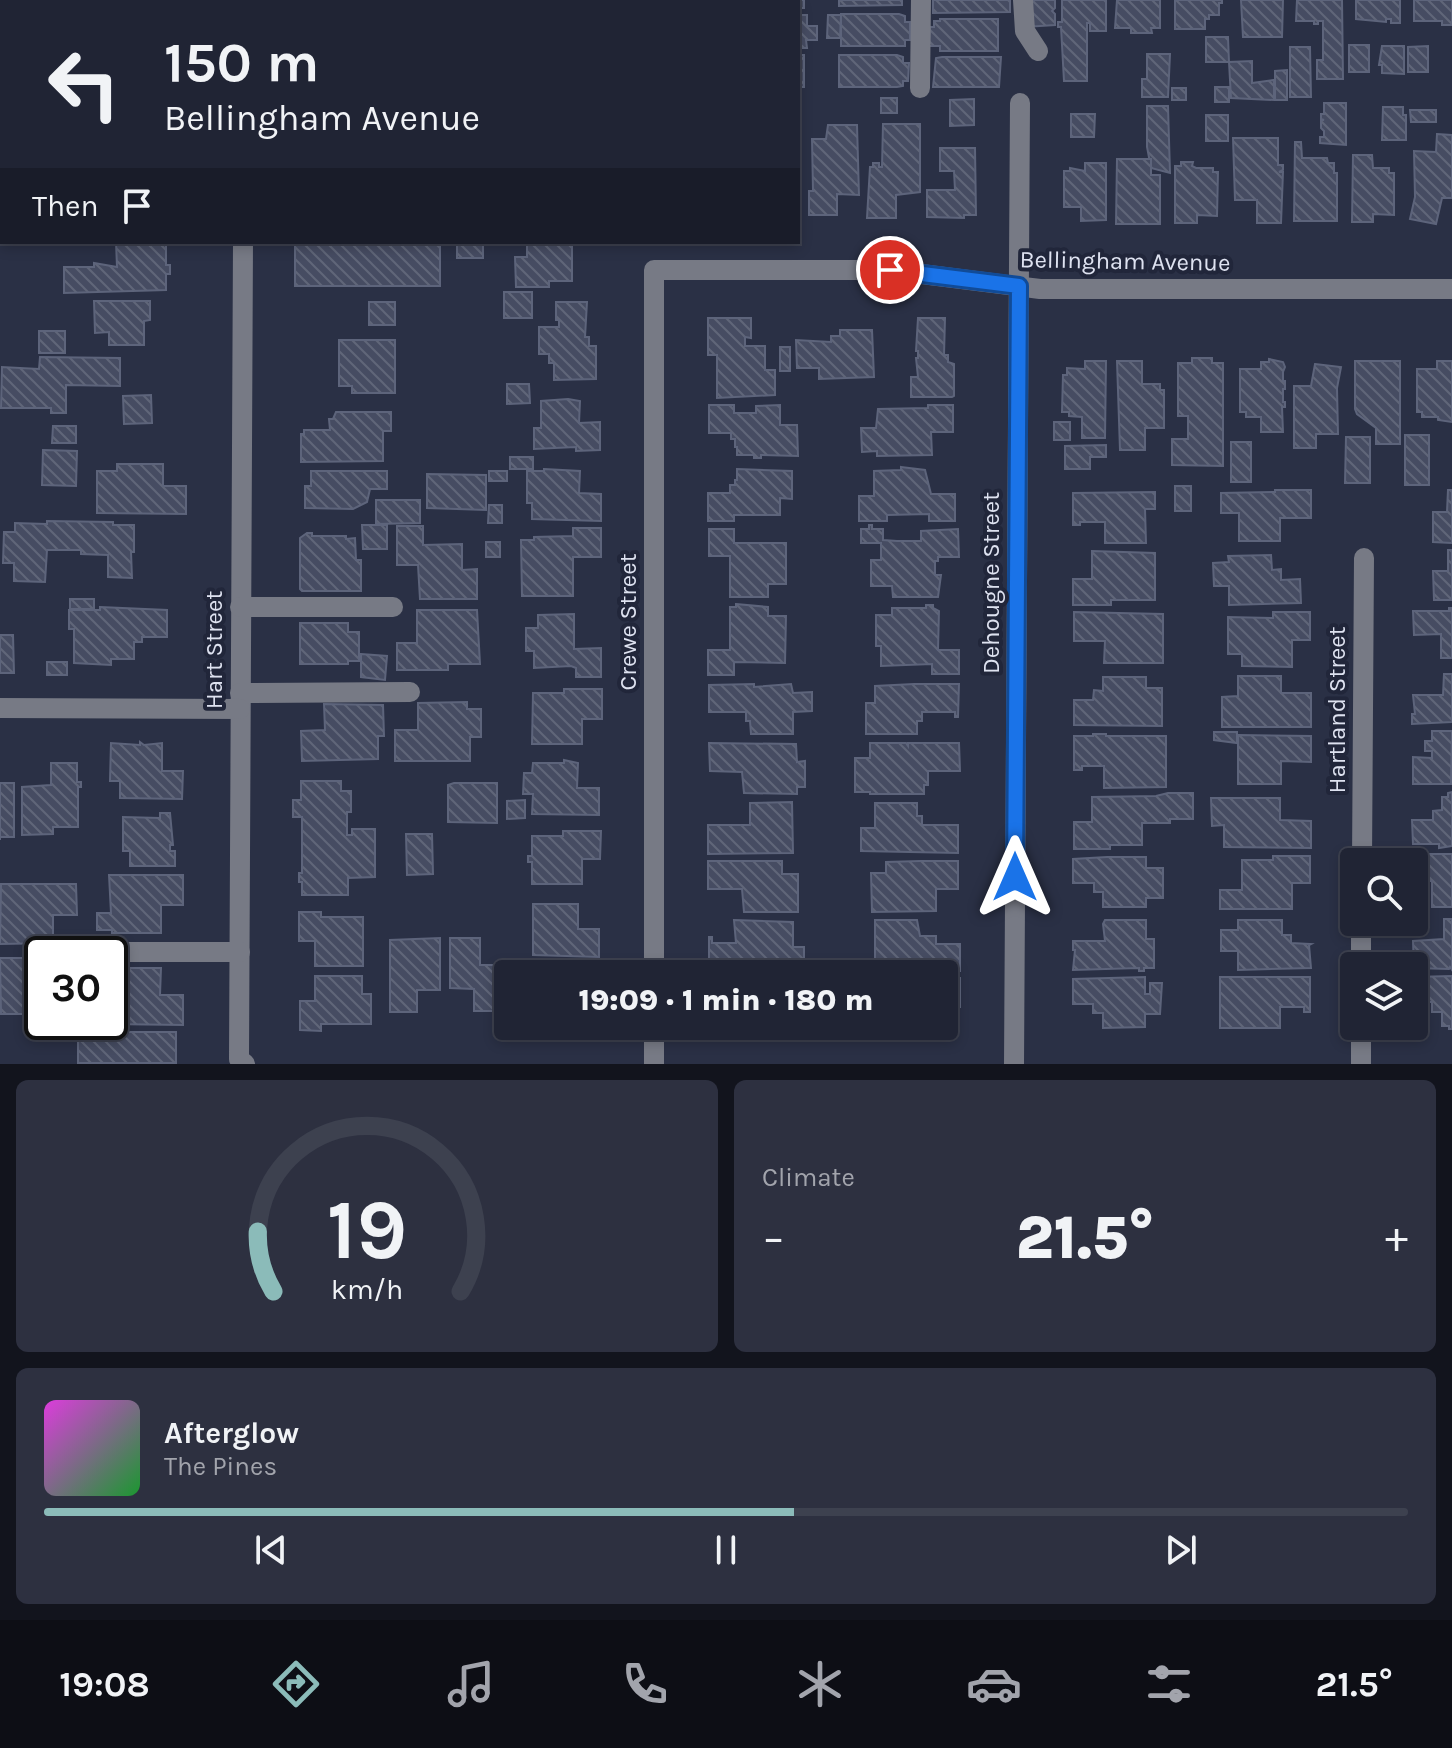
<!DOCTYPE html>
<meta charset="utf-8">
<style>
:root{--surface:#202434;--page:#2d3040;--text:#f1f3f6;--muted:#a2a4ac;--line:#3d414f;--accent:#8bbbb9}
body{margin:0;font-family:Karla,sans-serif;background:var(--page);color:var(--text);height:100vh;display:flex;flex-direction:column;font-size:30px;white-space:nowrap}
*{box-sizing:border-box;margin:0}
p{font-size:26px;color:var(--muted)}
.icon{flex:none;width:44px;height:44px;fill:none;stroke:currentColor;stroke-width:2;stroke-linecap:round;stroke-linejoin:round}
.map{position:relative;height:1064px;overflow:hidden}
.drawer{display:flex;flex-direction:column;gap:16px;padding:16px;background:#12141d;flex:1}
.drawer>*{flex:none}
.guide{position:absolute;left:0px;top:0px;width:800px;height:244px;box-shadow:0 4px 12px #0003,0 0 0 2px var(--line);background:#202434;color:var(--text);overflow:hidden}
.buttons{position:absolute;left:1340px;top:848px;display:grid;gap:16px}
.buttons a{display:grid;place-items:center;width:88px;height:88px;border-radius:8px;background:var(--surface);box-shadow:0 4px 12px #0003,0 0 0 2px var(--line);font-size:40px}
.speed{position:absolute;left:24px;top:936px;display:flex;gap:16px;font-size:40px;font-weight:700;text-align:center}
.speed>*{display:grid;place-content:center;width:104px;height:104px;border-radius:50%;background:var(--surface);box-shadow:0 4px 12px #0003,0 0 0 2px var(--line);line-height:1}
.speed .limit{border:4px solid #111;border-radius:12px;background:#fff;color:#111}
.pin{position:absolute;display:grid;place-items:center;width:68px;height:68px;color:#fff;margin:-34px;border:4px solid #fff;border-radius:50%;box-shadow:0 2px 8px #0007}
.me{position:absolute;width:88px;margin:-44px;rotate:0deg;stroke-linejoin:round;filter:drop-shadow(0 0 6px #0008)}
.turn{display:flex;align-items:center;gap:28px;height:168px;padding:0 32px;font-size:36px}
.turn .icon{width:104px;height:104px;stroke-width:2.5}
.turn b{display:block;font-size:56px;line-height:68px}
.then{display:flex;align-items:center;height:76px;padding:0 32px;background:#0003;gap:16px;font-size:30px}
.big{font-size:60px;font-weight:800;line-height:1.1}
.drawer .card{flex:1;display:flex;flex-direction:column;justify-content:center;gap:12px;min-width:0;padding:0 28px;border-radius:12px;background:var(--page)}
.drawer .dial{align-items:center;gap:0}
.dial svg{height:208px;overflow:visible;fill:none;stroke:var(--line);stroke-width:7;stroke-linecap:round;text-anchor:middle}
.dial text{fill:var(--text);stroke:none}
.song{display:flex;align-items:center;gap:24px}
.cover{width:96px;height:96px;border-radius:12px;background:linear-gradient(135deg,hsl(300 70% 55%),hsl(130 70% 35%))}
.played{height:8px;border-radius:4px;background:linear-gradient(90deg,var(--accent) 55%,var(--line) 55%)}
.keys{display:flex;justify-content:space-around;direction:ltr}
.heat{display:flex;justify-content:space-between;align-items:center;font-size:44px;direction:ltr}
.drawer .tiles{flex:1;display:grid;gap:16px;grid-template-columns:1fr 1fr}
.card:last-child{grid-column:span 2}
.trip{position:absolute;left:494px;top:960px;width:464px;height:80px;border-radius:8px;background:var(--surface);box-shadow:0 4px 12px #0003,0 0 0 2px var(--line);font-weight:800;line-height:80px;text-align:center}
.dock{display:flex;height:128px;justify-content:space-around;align-items:center;background:#0d0e15;color:var(--muted)}
.dock .icon{width:56px;height:56px}
.dock .current{color:var(--accent)}
.dock b{font-size:36px;color:var(--text)}
.map>svg:first-child{display:block}
.building{fill:url(#building-back-hatch);stroke:#5d647b;stroke-width:2}
.lines{fill:none;stroke-linecap:round;stroke-linejoin:round}
.minor{stroke:#777a85;stroke-width:20}
.route-casing{stroke:#114b97;stroke-width:20}
.route{stroke:#1a73e8;stroke-width:14}
.labels{text-anchor:middle;stroke-width:8;stroke-linejoin:round;paint-order:stroke}
.street-label{font-size:24px;fill:#dee2f0;stroke:#21263a}
</style>
<div class="map">
<svg width="1452" height="1064" viewBox="0 0 1452 1064">
<defs>
<pattern id="building-back-hatch" width="6" height="6" patternUnits="userSpaceOnUse" patternTransform="scale(2)"><rect width="6" height="6" fill="#464c62"/><path d="M-1 5l2 2M0 0l6 6M5-1l2 2" fill="none" stroke="#606679"/></pattern>
</defs>
<rect width="100%" height="100%" fill="#2a3045"/>
<!-- building -->
<g class="building">
<path d="M734,0H804V8H798V2Z"/>
<path d="M839,0H902V5L839,6Z"/>
<path d="M933,0H1010V12L933,13Z"/>
<path d="M1025,0H1055V8L1052,11L1055,14V25L1025,27Z"/>
<path d="M1062,0H1106V31H1090V23H1087V81H1064L1061,27H1058V22H1062Z"/>
<path d="M1117,0H1160V28H1151L1152,33H1131V28H1115Z"/>
<path d="M1175,0H1222V3H1219V15H1209V19H1205V29H1175Z"/>
<path d="M1241,0H1283L1282,37H1243Z"/>
<path d="M1297,0H1342L1343,79H1317V60H1323V21H1318V24H1314V21H1296Z"/>
<path d="M1356,0H1400V23H1391V19H1386V22L1356,19Z"/>
<path d="M1414,0H1452V25H1442V21H1414Z"/>
<path d="M841,14H899L905,16V22H910V40H905V46H841Z"/>
<path d="M798,15H807V26H817V40H806L807,48H798Z"/>
<path d="M828,15H841L840,38H827Z"/>
<path d="M940,19H998V51H940V46H929L930,27H934V21H940Z"/>
<path d="M1206,37H1228L1229,62H1206Z"/>
<rect x="1349" y="45" width="20" height="27"/>
<path d="M1382,46H1404V74L1382,73V65H1379Z"/>
<path d="M1428,46V72H1408V47Z"/>
<path d="M1290,47H1310L1311,97H1290Z"/>
<path d="M1147,54H1170L1168,97H1142V79H1147Z"/>
<rect x="798" y="55" width="6" height="32"/>
<path d="M839,55H897L903,57V63H909L908,81H903V86L897,87H839Z"/>
<path d="M942,57H1001L999,87H933L936,58Z"/>
<path d="M1252,61V83L1274,80V100L1231,98L1229,62Z"/>
<path d="M1287,70V100H1275V71Z"/>
<rect x="1215" y="87" width="14" height="15"/>
<rect x="1172" y="88" width="14" height="12"/>
<rect x="881" y="98" width="16" height="15"/>
<path d="M974,99V125L950,126V100Z"/>
<path d="M1324,103H1346V145L1320,143V137H1324V131L1321,128V120H1324L1321,119V114H1324Z"/>
<path d="M1147,106H1168L1170,173L1151,168L1147,147Z"/>
<path d="M1383,107H1403V115H1406V140H1382Z"/>
<path d="M1410,110H1436V122H1411Z"/>
<path d="M1071,114H1095L1094,137H1071Z"/>
<rect x="1206" y="115" width="22" height="26"/>
<path d="M883,124H920V192L896,195V218H867L870,167H873V163H879V167H882Z"/>
<path d="M828,125H857L859,195L837,194V215H809V191H813L812,139H826Z"/>
<path d="M1437,134L1452,135V198H1442L1436,224L1410,219L1415,197L1414,151L1436,152Z"/>
<path d="M1233,138H1278V165H1283V170L1279,172H1283L1281,223H1257V200H1235Z"/>
<path d="M1295,142H1301L1302,158H1327L1328,163H1334V173H1337V221H1294Z"/>
<path d="M940,148H975L976,215H964V218L927,217V190H955L954,171H940Z"/>
<path d="M1353,155H1372L1373,168H1389V173H1394V215L1373,214V222H1352Z"/>
<path d="M1117,159H1151V175H1160V224H1116Z"/>
<path d="M1181,162H1193L1192,166L1196,168H1213V172H1218L1217,216L1197,215V223H1175V166H1181Z"/>
<path d="M1085,163H1106V220L1081,221V207H1064V171H1070V168L1085,171Z"/>
<path d="M116,242H166V265H170V274H166V290L64,293V267H94V263L117,267Z"/>
<rect x="295" y="242" width="145" height="44"/>
<rect x="457" y="242" width="26" height="16"/>
<path d="M527,242L572,243V281H549V287H516L515,257H527Z"/>
<rect x="504" y="292" width="28" height="26"/>
<path d="M94,301H150V320L144,321V345H109V332L95,333Z"/>
<rect x="369" y="302" width="26" height="23"/>
<path d="M556,302H587L585,337H589V346H596V379L554,380V363H549V354H539V327H559V320H556Z"/>
<path d="M708,318H751V338L745,337V346H765V370H775V395L717,398V355H708Z"/>
<path d="M918,318H945L944,355H948V362L954,364V396L952,397H911V377H918L916,358H918V351H916Z"/>
<path d="M840,330H872L874,377L819,379V368H797L796,340L831,342V336H840Z"/>
<rect x="39" y="331" width="26" height="22"/>
<path d="M339,340H395V393H352V386H339Z"/>
<rect x="780" y="347" width="10" height="24"/>
<path d="M40,357L120,358V386L66,385V413H51V408H1L2,367L39,369Z"/>
<path d="M1192,358H1212V363H1223V466L1172,465V439H1188V416H1178V363H1192Z"/>
<path d="M1269,359L1283,362L1285,367L1283,372V381H1285V389H1283V402H1285V407H1282L1283,432H1261V417H1246V412H1240V369H1261V362H1269Z"/>
<path d="M1085,361H1106L1105,438H1082V417L1069,416V412H1062L1063,375H1067V368L1085,369Z"/>
<path d="M1117,361H1142V384H1160V390H1164V428H1145V450H1120Z"/>
<path d="M1355,361H1400V444H1376V428L1357,414L1355,409Z"/>
<path d="M1437,361H1452V422L1438,420V417H1422V412H1417V369H1437Z"/>
<path d="M1315,364L1341,367L1337,388L1338,434H1316V448H1294V386H1311Z"/>
<path d="M507,384H529L530,403L507,404Z"/>
<path d="M151,395L152,423L124,424L123,396Z"/>
<path d="M568,399L580,401L579,423L600,422V450L576,451V447L534,449V428H541V401Z"/>
<path d="M709,405H734V413H756V406L780,405V425H797L798,456L761,455V458H754V455H737V447H735V439H731V433H709Z"/>
<path d="M928,405H953V432H931L932,455L877,456V451L862,452L861,428H876L878,409L928,408Z"/>
<path d="M336,412H391V431H383V461L301,462V434H304V430H330L329,419H333Z"/>
<rect x="1054" y="422" width="16" height="18"/>
<path d="M53,426H76V443H52Z"/>
<rect x="1405" y="435" width="24" height="50"/>
<path d="M1346,437H1370V483H1345Z"/>
<rect x="1231" y="442" width="20" height="40"/>
<path d="M1106,445V457H1090V469H1065V446Z"/>
<path d="M43,450L77,451L76,486L42,485Z"/>
<rect x="510" y="457" width="23" height="12"/>
<path d="M117,464H163V486H186V514L97,513V471H117Z"/>
<path d="M901,467L925,470L931,494H955V521H929V514L887,515V521H859V496H874V471L901,470Z"/>
<path d="M544,469L580,471L579,493L601,494V521L532,519V503H527V471H544Z"/>
<path d="M737,469L792,471V499L780,498V515H734V521H708V493H730V485H735V480H737Z"/>
<path d="M311,471H387V489H370L367,502L353,509L305,508V486H311Z"/>
<rect x="489" y="471" width="18" height="10"/>
<path d="M427,474L486,475V510L427,508Z"/>
<rect x="1175" y="486" width="16" height="25"/>
<path d="M1275,490H1311V518H1280V541H1239V513H1221V493L1275,492Z"/>
<path d="M1448,490H1452V543L1433,542V512H1447Z"/>
<path d="M1155,492V509H1145L1146,543H1105V522H1080V525H1073V493Z"/>
<path d="M376,500H420V523L376,524Z"/>
<path d="M489,505H502V523H488Z"/>
<path d="M47,521L113,522V525H134V552H131L132,578L108,577V555L81,554V550H47L45,582L14,581V563H3L4,532H15V523L47,524Z"/>
<path d="M362,525H387V549H363Z"/>
<path d="M869,525H872V529H883V540L897,541H921V531L958,529L959,557H938V561H935V575H941L938,597H893L892,586H871V560H881V543H861V529H869Z"/>
<path d="M397,526H423V545L462,544V570L477,569V599H420L418,565H397Z"/>
<path d="M573,528H601V557H573V596H522L521,540H534V537L573,536Z"/>
<path d="M709,529H734V543H786V584H768V597H730V556H709Z"/>
<path d="M307,533H312V536H346V539L355,538L356,560H361V591H302L300,589V538Z"/>
<rect x="486" y="542" width="14" height="15"/>
<path d="M1448,550H1452V600H1434L1433,571H1448Z"/>
<path d="M1092,551L1155,553V600H1111V605H1073V579H1092Z"/>
<path d="M1271,555L1272,570L1281,569V580L1300,579L1301,603L1229,605V586H1214L1213,563L1229,562L1228,556Z"/>
<rect x="70" y="599" width="24" height="10"/>
<path d="M736,604L768,607V616H786L785,663L734,662V675H708V650H730V607H736Z"/>
<path d="M926,605H933V608L939,611L938,650H959V674H932V664L881,666V646H876V615H892V608H926Z"/>
<path d="M100,607L167,610V637H142V642H134V659H111V665L74,663V629H69V610H100Z"/>
<path d="M1449,608H1452V658H1441V634L1414,635L1413,611H1449Z"/>
<path d="M417,610H477L480,664H448V670H397V643H417Z"/>
<path d="M1074,612L1163,614V663H1104L1105,641H1074Z"/>
<path d="M1273,612H1310V640H1292V667L1242,666V654H1228V617L1273,618Z"/>
<path d="M574,614V649L601,648V677H576V668L571,666L534,668V651H526V628H538V615Z"/>
<path d="M300,623H348V632H359V661H348V664H300Z"/>
<path d="M0,635H13L14,673H0Z"/>
<path d="M361,654L387,656L385,680L361,677Z"/>
<rect x="47" y="662" width="20" height="13"/>
<path d="M1444,674H1452V722L1412,724V714H1415L1413,695H1443Z"/>
<path d="M1238,676H1281V693H1311V727H1222V697L1238,696Z"/>
<path d="M1103,677H1146V688H1162V726L1074,725V700H1093L1094,690L1103,691Z"/>
<path d="M754,684V687L791,684L793,693L812,692V711L793,712V734H751L750,721H746V712H709V685Z"/>
<path d="M914,684H959L958,717H955V712H922V721H917V734H866V703H875V686Z"/>
<path d="M564,689H602V719H582V744H532L533,693H564Z"/>
<path d="M467,702V709H481V737H470V761H395V730H418V703Z"/>
<path d="M324,704L383,705L384,736H378V759L302,761L301,731L325,730Z"/>
<path d="M1432,731H1452L1451,784H1413V757L1432,758V751H1425V741H1432Z"/>
<path d="M1214,732H1237V743L1214,740Z"/>
<path d="M1093,734H1106V736H1166V787L1104,788V766H1082V770H1074V736H1093Z"/>
<path d="M1238,735L1311,736V762L1281,761V784H1238Z"/>
<path d="M140,742L144,745L162,743V771H183L182,799L120,798V781H110L111,743L140,745Z"/>
<path d="M709,743L796,744L797,762L805,761V787H797V794L744,793L742,772L710,771Z"/>
<path d="M870,743H906L908,746V743H959L960,771H928V785H924V794H870V792H855V758H870Z"/>
<path d="M564,760L578,763L577,788H599V815L532,814L533,794H523L524,773H532L533,763H564Z"/>
<path d="M51,763H77V782H81V787H78V827H53V834L22,835V787L51,785Z"/>
<path d="M301,781H341V791H351V812H347V835H352V829H375V877L348,878V895H302V882H299V873H302V817H293V800H301Z"/>
<path d="M0,783H14V837H0V840Z"/>
<path d="M454,783H497V823L448,822V785Z"/>
<path d="M1452,792V846L1439,848V844H1413L1412,820H1433V811L1442,810V797H1448V793Z"/>
<path d="M1168,793H1193V819H1170V823H1142V845H1110V849H1074V822H1092V797L1156,796Z"/>
<path d="M1211,798H1280V820L1311,821V848L1224,847V825L1212,826Z"/>
<path d="M525,800V818L507,819V801Z"/>
<path d="M792,802L793,853L708,854V825H750V803Z"/>
<path d="M875,803H917V816H922V825H958V853L861,851V828H875Z"/>
<path d="M160,813H170L173,845H170V851H175V866H130V851H123V817L160,818Z"/>
<path d="M563,831H601L600,859H582V884H532V862H528V856H532V836H563Z"/>
<path d="M406,834H432L433,874L407,875Z"/>
<path d="M1413,854H1452V907H1432V881H1414Z"/>
<path d="M1273,856H1310V883H1292V909H1220V890H1242V860H1273Z"/>
<path d="M1107,857H1146V868H1163V898H1146V907H1103V892H1094V883H1073V859Z"/>
<path d="M708,861H782V874H798V912H744L742,889H708Z"/>
<path d="M920,861H958V889H936V911L872,912L871,873H886V862Z"/>
<path d="M109,875H183V905H161V933H112V930H97V913H111Z"/>
<path d="M1,884H76L77,915H53V943L0,944Z"/>
<path d="M533,904H578V929H599V957L533,955Z"/>
<path d="M299,912H321V917H363V966H315V941H299Z"/>
<path d="M1444,919H1452V970L1450,967L1449,969L1414,968L1413,941L1444,939Z"/>
<path d="M734,920L793,922V947H804V969L709,971V937H712V943H736Z"/>
<path d="M875,920H917L920,936H936V944H960V971H875Z"/>
<path d="M1105,920H1146V939H1154V968H1144V971H1139V968L1073,970L1075,950H1073V941H1105L1103,924Z"/>
<path d="M1238,920H1282V935H1291V943L1311,944L1309,945L1311,968L1238,970V951H1221V930H1238Z"/>
<path d="M440,938V990H417V1012H390V940Z"/>
<path d="M450,938H480V965H501V1011H474V989L450,988Z"/>
<path d="M0,958H42V1014H1Z"/>
<path d="M110,968H161L160,995H183V1025L109,1024Z"/>
<path d="M315,976H362V994H371V1024H321V1031L300,1030V1001H315Z"/>
<path d="M1452,976V1029H1449V1026H1442V1012H1432V1002H1414V977Z"/>
<path d="M1145,977V994H1150V983H1162L1160,1014H1145V1027L1103,1028V1013H1093V1004H1073V979Z"/>
<path d="M1220,977H1310V1012H1304V1007H1280V1028H1220Z"/>
<path d="M960,978V1007H944V979Z"/>
<path d="M744,1026H809V1027L744,1029Z"/>
<path d="M869,1026H924V1029H870Z"/>
<rect x="78" y="1032" width="98" height="31"/>
</g>
<g class="lines">
<!-- minor -->
<g class="minor">
<path d="M1023,0L1025,31L1038,51"/>
<path d="M83,2V0"/>
<path d="M245,2V0"/>
<path d="M480,2V0"/>
<path d="M725,2V0"/>
<path d="M920,88L921,0"/>
<path d="M243,242L239,1059L245,1064"/>
<path d="M240,607H393"/>
<path d="M240,693L410,692"/>
<path d="M0,708L240,709"/>
<path d="M1362,862L1364,558"/>
<path d="M75,952H240"/>
<path d="M1361,966V922"/>
<path d="M654,974V270H890L1040,289H1452"/>
<path d="M654,1064V1026"/>
<path d="M1014,1064L1020,103"/>
<path d="M1361,1064V1026"/>
</g>
</g>
<g class="lines">
<defs>
<path id="route" d="M890,270L1019,286L1015,877"/>
</defs>
<!-- route casing -->
<use href="#route" class="route-casing"/>
<!-- route -->
<use href="#route" class="route"/>
</g>
<g class="labels">
<!-- street labels -->
<g class="street-label">
<text transform="translate(1125 261) rotate(1)" y="8">Bellingham Avenue</text>
<text transform="translate(991 583) rotate(-90)" y="8">Dehougne Street</text>
<text transform="translate(628 622) rotate(-90)" y="8">Crewe Street</text>
<text transform="translate(214 650) rotate(-90)" y="8">Hart Street</text>
<text transform="translate(1337 710) rotate(-90)" y="8">Hartland Street</text>
</g>
</g>
</svg>
<div class="buttons">
<a><svg class="icon" aria-label="search" viewBox="0 0 24 24"><circle cx="10" cy="10" r="6"/><path d="M15 15l6 6"/></svg></a>
<a><svg class="icon" aria-label="layers" viewBox="0 0 24 24"><path d="M12 4l9 5-9 5-9-5zM3 14l9 5 9-5"/></svg></a>
</div>
<div class="speed"><div class="limit">30</div></div>
<div class="pin" style="left:890px;top:270px;background:#d93025"><svg class="icon" aria-label="arrive" viewBox="0 0 24 24"><path d="M6 21V4h12l-3 4 3 4H6"/></svg></div>
<svg class="me" style="left:1015px;top:877px" viewBox="-20 -20 40 40"><path d="M0-17L14 15 0 8-14 15z" fill="#1a73e8" stroke="#fff" stroke-width="4"/></svg>
<div class="trip">19:09 · 1 min · 180 m</div>
<div class="guide">
<div class="turn"><svg class="icon" aria-label="left" viewBox="0 0 24 24"><path d="M17 20v-9H6M10 6l-5 5 5 5"/></svg><div><b>150 m</b>Bellingham Avenue</div></div>
<div class="then">Then<svg class="icon" aria-label="arrive" viewBox="0 0 24 24"><path d="M6 21V4h12l-3 4 3 4H6"/></svg></div>
</div>
</div>
<section class="drawer">
<div class="tiles">
<div class="card dial"><svg viewBox="0 0 100 80">
<path d="M14 69A42 42 0 1 1 86 69"/>
<path d="M14 69A42 42 0 0 1 8 46" stroke="#8bbbb9"/>
<text x="50" y="56" font-size="32" font-weight="700">19</text>
<text x="50" y="72" font-size="11">km/h</text>
</svg></div>
<div class="card"><p>Climate</p>
<div class="heat"><a>−</a><b class="big">21.5°</b><a>+</a></div>
</div>
<div class="card">
<div class="song"><i class="cover"></i><div><b>Afterglow</b><p>The Pines</p></div></div>
<div class="played"></div>
<div class="keys"><svg class="icon" aria-label="previous" viewBox="0 0 24 24"><path d="M18 5L8 12l10 7zM5 5v14"/></svg><svg class="icon" aria-label="pause" viewBox="0 0 24 24"><path d="M8 5v14M16 5v14"/></svg><svg class="icon" aria-label="next" viewBox="0 0 24 24"><path d="M6 5l10 7-10 7zM19 5v14"/></svg></div>
</div>
</div>
</section>
<nav class="dock">
<b>19:08</b>
<svg class="icon current" aria-label="directions" viewBox="0 0 24 24"><path d="M12 3l9 9-9 9-9-9zM9 14v-3h6M13 9l2 2-2 2"/></svg>
<svg class="icon" aria-label="music" viewBox="0 0 24 24"><path d="M9 18V5l10-2v13"/><circle cx="6" cy="18" r="3"/><circle cx="16" cy="16" r="3"/></svg>
<svg class="icon" aria-label="phone" viewBox="0 0 24 24"><path d="M5 4h4l2 5-3 2q2 4 5 5l2-3 5 2v4C11 20 4 13 5 4z"/></svg>
<svg class="icon" aria-label="climate" viewBox="0 0 24 24"><path d="M12 3v18M4 7l16 10M4 17L20 7"/></svg>
<svg class="icon" aria-label="car" viewBox="0 0 24 24"><path d="M5 17H2v-5l4-1 3-4h7l3 4 3 1v5h-3M9 17h6M6 11h13"/><circle cx="7" cy="17" r="2"/><circle cx="17" cy="17" r="2"/></svg>
<svg class="icon" aria-label="filters" viewBox="0 0 24 24"><path d="M4 7h16M4 17h16"/><circle cx="9" cy="7" r="2"/><circle cx="15" cy="17" r="2"/></svg>
<b>21.5°</b>
</nav>
